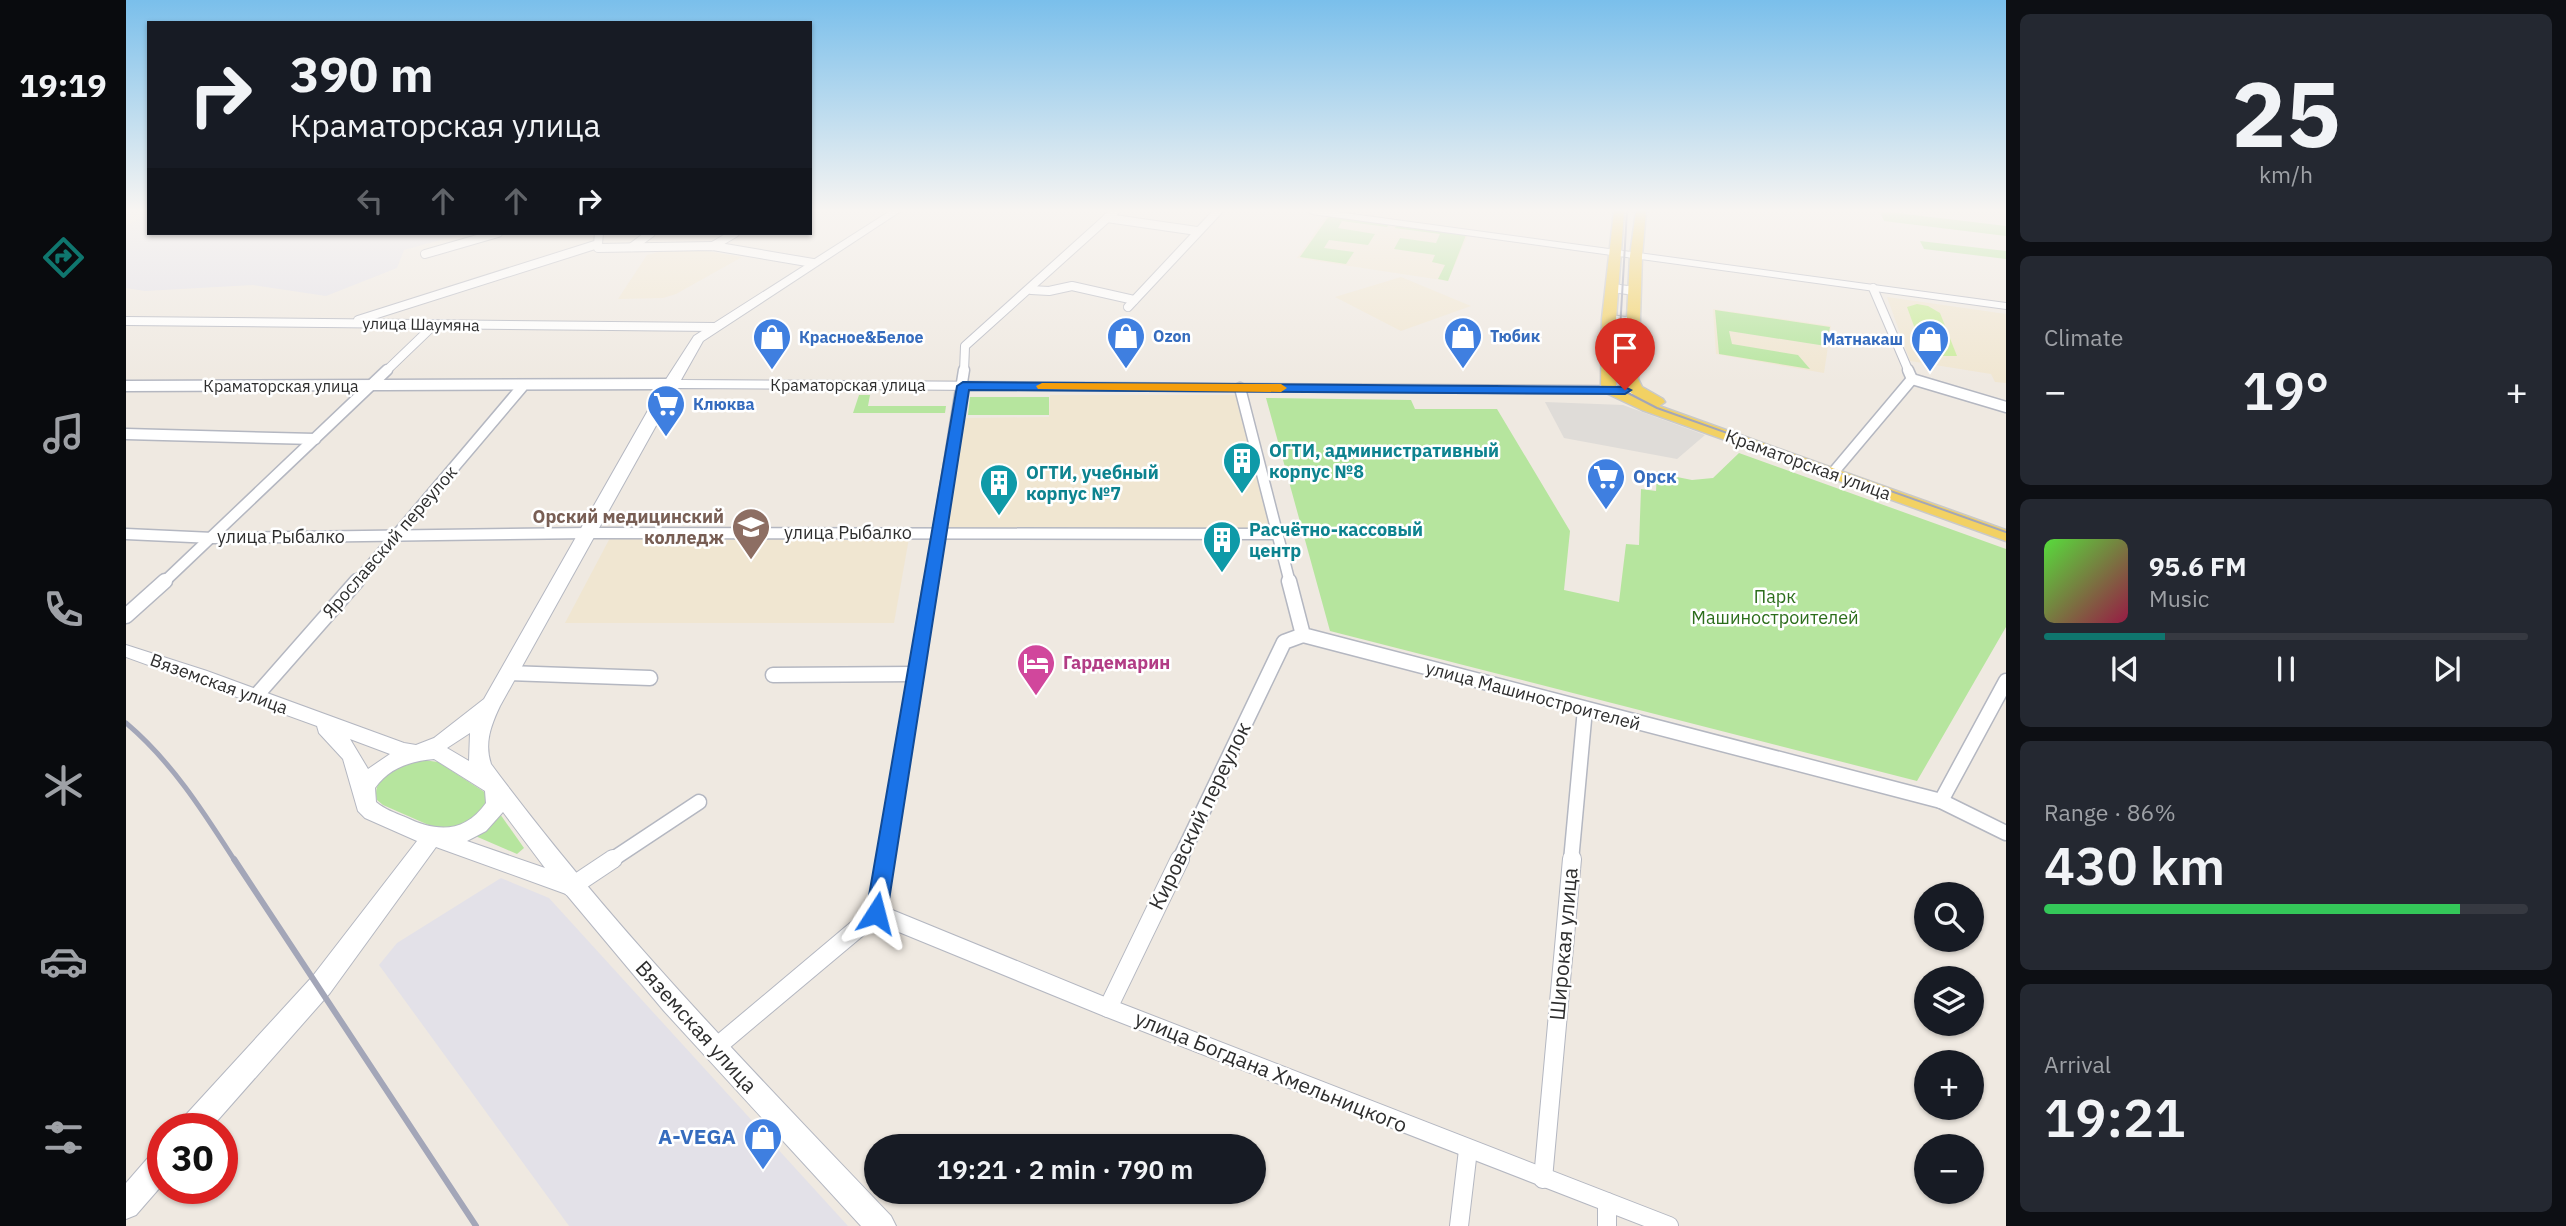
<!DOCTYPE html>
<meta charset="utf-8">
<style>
:root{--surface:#171b24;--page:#242831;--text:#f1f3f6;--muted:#9ea1a6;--line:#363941;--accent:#0f766e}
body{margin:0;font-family:"IBM Plex Sans",sans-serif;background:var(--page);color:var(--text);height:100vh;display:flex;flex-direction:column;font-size:26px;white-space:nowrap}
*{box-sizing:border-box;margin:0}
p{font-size:23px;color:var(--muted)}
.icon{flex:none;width:38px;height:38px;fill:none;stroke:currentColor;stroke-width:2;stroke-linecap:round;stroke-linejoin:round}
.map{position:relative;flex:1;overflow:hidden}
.side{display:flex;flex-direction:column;gap:14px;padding:14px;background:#0d0f14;width:560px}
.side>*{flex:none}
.top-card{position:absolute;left:21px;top:21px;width:665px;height:214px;border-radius:0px;box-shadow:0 2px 5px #0004;background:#171b24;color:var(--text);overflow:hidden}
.buttons{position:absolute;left:1788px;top:882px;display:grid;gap:14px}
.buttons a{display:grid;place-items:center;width:70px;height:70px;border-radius:50%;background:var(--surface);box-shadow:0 2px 5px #0004;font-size:35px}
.speed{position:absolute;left:21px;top:1113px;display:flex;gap:14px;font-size:35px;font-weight:700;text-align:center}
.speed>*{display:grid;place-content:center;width:91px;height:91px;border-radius:50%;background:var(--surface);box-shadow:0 2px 5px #0004;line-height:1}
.speed .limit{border:10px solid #d22;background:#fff;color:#111}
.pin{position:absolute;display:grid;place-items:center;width:60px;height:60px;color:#fff;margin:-72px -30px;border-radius:50% 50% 50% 0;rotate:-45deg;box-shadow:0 0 7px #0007}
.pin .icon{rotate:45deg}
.me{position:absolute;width:77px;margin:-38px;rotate:9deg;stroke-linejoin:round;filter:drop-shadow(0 0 5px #0008)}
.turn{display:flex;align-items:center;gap:24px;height:147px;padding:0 28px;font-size:32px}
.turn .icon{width:91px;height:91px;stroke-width:2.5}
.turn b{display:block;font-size:49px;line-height:60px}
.lanes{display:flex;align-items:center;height:66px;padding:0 28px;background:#0003;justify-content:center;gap:35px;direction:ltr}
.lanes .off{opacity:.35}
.big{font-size:52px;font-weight:600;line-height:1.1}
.side .card{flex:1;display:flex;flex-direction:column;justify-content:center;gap:10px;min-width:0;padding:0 24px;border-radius:10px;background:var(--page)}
.side .dial{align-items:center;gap:0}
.dial b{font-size:91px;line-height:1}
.song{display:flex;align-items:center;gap:21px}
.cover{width:84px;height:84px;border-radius:10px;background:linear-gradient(135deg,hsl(110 70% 55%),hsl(340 70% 35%))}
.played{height:7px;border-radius:4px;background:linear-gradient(90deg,var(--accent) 25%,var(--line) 25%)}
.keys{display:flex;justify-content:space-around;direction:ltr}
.heat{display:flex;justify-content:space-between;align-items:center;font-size:38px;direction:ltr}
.charge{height:10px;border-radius:5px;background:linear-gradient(90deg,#34c759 86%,var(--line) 0)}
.trip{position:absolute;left:738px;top:1134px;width:402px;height:70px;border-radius:35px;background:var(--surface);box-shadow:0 2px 5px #0004;font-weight:600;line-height:70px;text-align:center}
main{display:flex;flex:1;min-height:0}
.menu{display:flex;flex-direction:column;width:126px;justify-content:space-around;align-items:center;background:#090b0e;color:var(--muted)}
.menu .icon{width:49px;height:49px}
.menu .active{color:var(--accent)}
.menu b{font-size:32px;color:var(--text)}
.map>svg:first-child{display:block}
.industrial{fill:#e3e1e8}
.education{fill:#f0e6d1}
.green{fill:#b6e59e}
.pitch{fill:#c9ec9a}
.plaza{fill:#dfdcd8}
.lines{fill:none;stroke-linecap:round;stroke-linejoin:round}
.minor-far3-casing{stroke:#b4b7c1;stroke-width:10}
.minor-far2-casing{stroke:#b4b7c1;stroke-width:13}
.minor-far1-casing{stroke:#b4b7c1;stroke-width:17}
.minor-casing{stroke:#b4b7c1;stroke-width:20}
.tertiary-casing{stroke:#b4b7c1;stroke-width:2}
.secondary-casing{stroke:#b4b7c1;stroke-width:2}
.primary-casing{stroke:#c9c9c9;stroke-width:3}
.minor-far3{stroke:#fff;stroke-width:8}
.minor-far2{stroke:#fff;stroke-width:10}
.minor-far1{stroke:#fff;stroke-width:14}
.minor{stroke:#fff;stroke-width:18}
.tertiary{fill:#fff;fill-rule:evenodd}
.secondary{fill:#fff;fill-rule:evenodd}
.primary{fill:#f2d163;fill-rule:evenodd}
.tram{stroke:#a3a6b8;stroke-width:2}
.rail-far1{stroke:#a3a6b8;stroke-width:5}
.rail{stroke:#a3a6b8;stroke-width:6}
.route{fill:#1a73e8;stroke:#114b97;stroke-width:2}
.slow{fill:#f59e0b}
.labels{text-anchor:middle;stroke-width:5;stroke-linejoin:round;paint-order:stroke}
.far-street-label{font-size:16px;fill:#2e2e2e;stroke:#fff}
.far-shop-label{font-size:16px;font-weight:bold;fill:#366cbe;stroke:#fff;text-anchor:start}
.culture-label{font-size:18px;font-weight:bold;fill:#0d838f;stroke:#fff;text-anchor:start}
.street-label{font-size:18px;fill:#2e2e2e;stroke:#fff}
.shop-label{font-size:18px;font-weight:bold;fill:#366cbe;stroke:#fff;text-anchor:start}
.education-label{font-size:18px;font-weight:bold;fill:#785e54;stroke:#fff;text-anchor:end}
.park-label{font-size:18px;fill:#2c6e1b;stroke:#fff}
.hotel-label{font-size:18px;font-weight:bold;fill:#b23c85;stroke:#fff;text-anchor:start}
.near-street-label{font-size:21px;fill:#2e2e2e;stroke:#fff}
.near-shop-label{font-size:21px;font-weight:bold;fill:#366cbe;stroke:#fff;text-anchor:end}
</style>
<main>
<nav class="menu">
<b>19:19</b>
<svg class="icon active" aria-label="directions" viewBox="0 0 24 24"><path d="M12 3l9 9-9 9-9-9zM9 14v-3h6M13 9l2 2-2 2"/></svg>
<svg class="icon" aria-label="music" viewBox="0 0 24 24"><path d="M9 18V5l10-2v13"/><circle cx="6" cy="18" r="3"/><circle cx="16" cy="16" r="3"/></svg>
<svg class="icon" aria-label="phone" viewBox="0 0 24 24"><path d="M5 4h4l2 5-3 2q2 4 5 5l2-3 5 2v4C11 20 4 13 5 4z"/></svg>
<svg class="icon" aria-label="climate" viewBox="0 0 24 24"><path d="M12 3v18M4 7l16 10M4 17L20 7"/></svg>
<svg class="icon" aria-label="car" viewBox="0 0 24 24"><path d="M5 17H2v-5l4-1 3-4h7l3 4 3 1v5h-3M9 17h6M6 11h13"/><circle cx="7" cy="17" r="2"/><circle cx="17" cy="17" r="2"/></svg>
<svg class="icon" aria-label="filters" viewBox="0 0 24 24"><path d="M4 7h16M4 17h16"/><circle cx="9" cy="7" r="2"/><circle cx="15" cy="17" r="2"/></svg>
</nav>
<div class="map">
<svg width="1880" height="1226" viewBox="0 0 1880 1226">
<rect width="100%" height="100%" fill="#efe9e1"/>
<!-- industrial -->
<g class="industrial">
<path d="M23,213V233H340L278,250L271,268L200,296L127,285L19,291L0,288V226Z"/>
<path d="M375,878L423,898L722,1226H443L253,965L271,943Z"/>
</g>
<!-- education -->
<g class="education">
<path d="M1201,215L1342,235L1322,281L1171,258Z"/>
<path d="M574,250L616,257L550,294L537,298L492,299L521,255L536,251Z"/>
<path d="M1275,277L1345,306L1275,331L1209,297Z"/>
<path d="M1761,297L1880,314V383L1869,382L1865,374L1784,361Z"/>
<path d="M1587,309L1705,326L1698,373L1590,354Z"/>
<path d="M924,395H1113L1145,529L820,530L838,418L923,417Z"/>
<path d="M485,536L783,538L768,623H439Z"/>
</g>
<!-- green -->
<g class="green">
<path d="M1754,211L1880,226V236L1758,221Z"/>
<path d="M1203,216L1263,224L1261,227L1216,221L1212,228L1249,234L1242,245L1203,240L1198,248L1228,252L1220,264L1174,257Z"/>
<path d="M1270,226L1340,235L1322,281L1312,279L1319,265L1306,262L1309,255L1268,249L1274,238L1310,243L1314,234L1269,228Z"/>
<path d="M1794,241L1880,251V259L1798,249Z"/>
<path d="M1589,310L1704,327L1700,346L1603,331L1606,344L1672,355L1684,369L1593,354Z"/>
<path d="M733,395H744L742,406H820L819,413H727Z"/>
<path d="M844,397H923V415H842Z"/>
<path d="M1140,398L1285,400L1289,409H1371L1444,531L1438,590L1493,602L1500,544L1513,545L1515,489L1530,491L1531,473L1566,480L1587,478L1613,453L1880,549V627L1791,781L1204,631Z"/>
<path d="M297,760L312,762L360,793L361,805L341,824L314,830L257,805L251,800C244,774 278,765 297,760Z"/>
<path d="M374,814L398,848L391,854L347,835Z"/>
</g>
<!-- pitch -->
<path class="pitch" d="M1791,304L1802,306L1814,313L1831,356H1809L1796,348L1781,307Z"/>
<!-- plaza -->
<path class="plaza" d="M1419,402L1497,405L1579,435L1551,459L1438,438Z"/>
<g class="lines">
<defs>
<g id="minor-far3">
<path d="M981,218L1071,231"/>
<path d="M472,244V248L587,246L687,263"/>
<path d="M587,246L609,233"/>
<path d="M506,247L525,233"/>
<path d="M299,254L372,233"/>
<path d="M1486,288L1509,291"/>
<path d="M1747,288L1783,372"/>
<path d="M905,290L923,291L946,286L1008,300"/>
<path d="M1002,307L1092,211"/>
<path d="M1483,319L1508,322"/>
<path d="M232,320L472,244L473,233"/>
<path d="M0,321L589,327"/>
<path d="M259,372L309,324"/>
<path d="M838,372L839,346L989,211"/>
</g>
<g id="minor-far2">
<path d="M1786,379L1880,407"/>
<path d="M0,386L544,384"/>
<path d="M1114,388L1164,583"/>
<path d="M0,434L189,439"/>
<path d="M1706,474L1786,379L1782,370"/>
<path d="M0,534L87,538L462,533L1150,534"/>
<path d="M37,583L261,370"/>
<path d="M230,583L396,387"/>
<path d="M804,583L838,370"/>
</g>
<g id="minor-far1">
<path d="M1163,581L1177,635L1815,801L1880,833"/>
<path d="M0,616L39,581"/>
<path d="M382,673L524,678"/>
<path d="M647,675L790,674"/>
<path d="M130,696L231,581"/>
<path d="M1815,801L1880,681"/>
<path d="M484,861L573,802"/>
<path d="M759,861L805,581"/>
<path d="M1053,861L1158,642L1177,635"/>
<path d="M1445,861L1459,709"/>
</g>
<g id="minor">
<path d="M445,887L487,859"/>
<path d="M750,913L982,1008L1543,1226"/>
<path d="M750,913L759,859"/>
<path d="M982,1008L1054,859"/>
<path d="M588,1049L750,913"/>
<path d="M1417,1179L1446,859"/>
<path d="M1481,1202V1226"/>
<path d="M1333,1226L1342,1150"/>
</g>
<path id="tertiary" d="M1182,211H1204L1880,303V309L1186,214Z"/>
<g id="secondary">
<path d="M764,211H775L577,341L555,380L1510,386L1517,390L1510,394L551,388L374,706C365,725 358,743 365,764C485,926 626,1070 765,1216L770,1226H735L538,1011L440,894L310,847L204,993L84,1129H52L56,1119L186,977L291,841L239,818L232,811L217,759L193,733L191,726L0,657V645L81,671L278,743L290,745L308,738L358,699L537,384L568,336ZM344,733L343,761L321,748ZM224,739L264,754L242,769ZM308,759L359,791L360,803C338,834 310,832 279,817C269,813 258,809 250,802L249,788C263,768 284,761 308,759ZM377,812L419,868L341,841L360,831Z"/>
<path d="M37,1148V1184L10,1215L0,1219V1183L27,1152Z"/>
</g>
<path id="primary" d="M1488,211H1498L1490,319V387L1514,398L1505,393L1498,379L1504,256L1510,211H1520L1516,256L1512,379L1516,387L1537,399L1539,402L1533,406L1880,530V541L1516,410L1480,393L1475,385L1476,319Z"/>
</defs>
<!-- minor-far3 casing -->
<use href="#minor-far3" class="minor-far3-casing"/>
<!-- minor-far2 casing -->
<use href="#minor-far2" class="minor-far2-casing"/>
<!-- minor-far1 casing -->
<use href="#minor-far1" class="minor-far1-casing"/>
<!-- minor casing -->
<use href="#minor" class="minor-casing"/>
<!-- tertiary casing -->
<use href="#tertiary" class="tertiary-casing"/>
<!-- secondary casing -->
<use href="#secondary" class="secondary-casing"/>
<!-- primary casing -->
<use href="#primary" class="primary-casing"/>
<!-- minor-far3 -->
<use href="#minor-far3" class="minor-far3"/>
<!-- minor-far2 -->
<use href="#minor-far2" class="minor-far2"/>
<!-- minor-far1 -->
<use href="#minor-far1" class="minor-far1"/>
<!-- minor -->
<use href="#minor" class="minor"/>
<!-- tertiary -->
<use href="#tertiary" class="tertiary"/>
<!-- secondary -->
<use href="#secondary" class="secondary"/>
<!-- primary -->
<use href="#primary" class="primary"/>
<!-- tram -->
<path class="tram" d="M1501,211L1491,381L1502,393L1531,408L1880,532"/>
<!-- rail-far1 -->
<path class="rail-far1" d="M0,723C46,762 77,811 109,861"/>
<!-- rail -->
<path class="rail" d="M108,859L350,1226"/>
</g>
<!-- sky -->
<linearGradient id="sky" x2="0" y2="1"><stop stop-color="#7abfeb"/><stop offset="0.55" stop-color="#f8f5f2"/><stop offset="1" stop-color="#f8f5f2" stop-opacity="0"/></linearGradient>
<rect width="1880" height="383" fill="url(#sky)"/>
<!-- route -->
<path class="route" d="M837,382L1499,387L1505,390L1499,394L843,390L761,913L758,919L750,922L743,919L740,913L831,386Z"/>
<!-- slow -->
<path class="slow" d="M916,383L1155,384L1161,388L1155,392L912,389L910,386Z"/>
<!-- icons -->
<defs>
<symbol id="shop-pin" viewBox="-11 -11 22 30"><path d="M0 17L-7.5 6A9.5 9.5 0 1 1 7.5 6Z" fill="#3f7fe0" stroke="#fff"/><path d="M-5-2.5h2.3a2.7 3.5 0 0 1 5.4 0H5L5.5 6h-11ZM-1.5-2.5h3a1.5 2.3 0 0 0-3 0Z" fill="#fff"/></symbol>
<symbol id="supermarket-pin" viewBox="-11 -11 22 30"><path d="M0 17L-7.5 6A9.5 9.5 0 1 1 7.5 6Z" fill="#3f7fe0" stroke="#fff"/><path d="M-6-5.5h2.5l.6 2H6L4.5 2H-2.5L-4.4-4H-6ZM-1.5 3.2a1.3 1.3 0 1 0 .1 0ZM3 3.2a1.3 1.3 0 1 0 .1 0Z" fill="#fff"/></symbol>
<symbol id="building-pin" viewBox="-11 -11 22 30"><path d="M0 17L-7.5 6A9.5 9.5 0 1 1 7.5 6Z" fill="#0f9aa8" stroke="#fff"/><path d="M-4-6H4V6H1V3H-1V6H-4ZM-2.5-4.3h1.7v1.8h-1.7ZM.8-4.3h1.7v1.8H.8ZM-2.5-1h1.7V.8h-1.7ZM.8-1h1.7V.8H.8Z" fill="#fff"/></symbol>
<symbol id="university-pin" viewBox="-11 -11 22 30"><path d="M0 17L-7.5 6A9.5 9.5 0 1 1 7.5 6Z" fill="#8d6e63" stroke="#fff"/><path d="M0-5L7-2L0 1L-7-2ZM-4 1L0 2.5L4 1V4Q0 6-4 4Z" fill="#fff"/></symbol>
<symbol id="hotel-pin" viewBox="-11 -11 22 30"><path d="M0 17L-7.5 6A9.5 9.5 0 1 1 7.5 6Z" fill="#d1479c" stroke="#fff"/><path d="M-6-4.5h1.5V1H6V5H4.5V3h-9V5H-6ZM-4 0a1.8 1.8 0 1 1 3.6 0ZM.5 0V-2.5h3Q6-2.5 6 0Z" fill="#fff"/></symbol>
</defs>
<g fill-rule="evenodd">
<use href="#shop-pin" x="978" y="314" width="44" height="60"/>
<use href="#shop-pin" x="1315" y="314" width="44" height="60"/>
<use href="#shop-pin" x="624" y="315" width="44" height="60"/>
<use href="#shop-pin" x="1782" y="317" width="44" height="60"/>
<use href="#supermarket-pin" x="518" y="382" width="44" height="60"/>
<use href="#building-pin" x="1094" y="439" width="44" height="60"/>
<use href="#supermarket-pin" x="1458" y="455" width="44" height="60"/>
<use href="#building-pin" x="851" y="461" width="44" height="60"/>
<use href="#university-pin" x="603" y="505" width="44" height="60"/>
<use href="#building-pin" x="1074" y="518" width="44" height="60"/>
<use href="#hotel-pin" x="888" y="641" width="44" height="60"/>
<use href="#shop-pin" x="615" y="1115" width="44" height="60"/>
</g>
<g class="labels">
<!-- far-street labels -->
<g class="far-street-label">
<text transform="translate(295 324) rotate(1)" y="6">улица Шаумяна</text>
<text x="722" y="391">Краматорская улица</text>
<text x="155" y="392">Краматорская улица</text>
</g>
<!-- far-shop labels -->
<g class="far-shop-label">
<text x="1027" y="342">Ozon</text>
<text x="1364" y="342">Тюбик</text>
<text x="673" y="343">Красное&amp;Белое</text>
<text x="1777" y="345" text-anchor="end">Матнакаш</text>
<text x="567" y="410">Клюква</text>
</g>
<!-- culture labels -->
<g class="culture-label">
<text x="1143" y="457">ОГТИ, административный<tspan x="1143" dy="21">корпус №8</tspan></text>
<text x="900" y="479">ОГТИ, учебный<tspan x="900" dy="21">корпус №7</tspan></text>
<text x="1123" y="536">Расчётно-кассовый<tspan x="1123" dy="21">центр</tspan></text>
</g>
<!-- street labels -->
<g class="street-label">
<text transform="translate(1682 465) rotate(20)" y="6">Краматорская улица</text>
<text x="722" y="539">улица Рыбалко</text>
<text x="155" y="543">улица Рыбалко</text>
<text transform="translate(264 542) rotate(-49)" y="6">Ярославский переулок</text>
<text transform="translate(93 684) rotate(20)" y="6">Вяземская улица</text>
<text transform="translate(1407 696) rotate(15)" y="6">улица Машиностроителей</text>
</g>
<!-- shop labels -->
<g class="shop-label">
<text x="1507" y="483">Орск</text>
</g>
<!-- education labels -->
<g class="education-label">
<text x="598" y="523">Орский медицинский<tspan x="598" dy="21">колледж</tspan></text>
</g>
<!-- park labels -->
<g class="park-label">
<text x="1649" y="603">Парк<tspan x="1649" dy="21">Машиностроителей</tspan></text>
</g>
<!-- hotel labels -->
<g class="hotel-label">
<text x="937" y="669">Гардемарин</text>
</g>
<!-- near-street labels -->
<g class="near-street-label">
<text transform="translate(1074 816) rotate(-64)" y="7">Кировский переулок</text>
<text transform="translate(1438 944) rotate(-85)" y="7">Широкая улица</text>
<text transform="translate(570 1027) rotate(48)" y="7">Вяземская улица</text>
<text transform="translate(1145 1072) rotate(22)" y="7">улица Богдана Хмельницкого</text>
</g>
<!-- near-shop labels -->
<g class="near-shop-label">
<text x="610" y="1144">A-VEGA</text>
</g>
</g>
</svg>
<div class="buttons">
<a><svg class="icon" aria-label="search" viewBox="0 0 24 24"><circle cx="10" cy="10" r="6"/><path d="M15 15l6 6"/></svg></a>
<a><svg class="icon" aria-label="layers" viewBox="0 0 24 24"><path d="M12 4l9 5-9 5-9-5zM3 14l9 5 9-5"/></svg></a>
<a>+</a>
<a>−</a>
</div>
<div class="speed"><div class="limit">30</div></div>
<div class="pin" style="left:1499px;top:390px;background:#d93025"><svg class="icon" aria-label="arrive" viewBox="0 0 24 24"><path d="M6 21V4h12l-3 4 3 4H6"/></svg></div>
<svg class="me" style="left:750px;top:913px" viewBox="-20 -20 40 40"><path d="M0-17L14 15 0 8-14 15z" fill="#1a73e8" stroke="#fff" stroke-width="4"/></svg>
<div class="trip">19:21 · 2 min · 790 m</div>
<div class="top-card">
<div class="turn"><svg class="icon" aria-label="right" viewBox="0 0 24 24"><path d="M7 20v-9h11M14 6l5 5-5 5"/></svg><div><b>390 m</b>Краматорская улица</div></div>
<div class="lanes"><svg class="icon off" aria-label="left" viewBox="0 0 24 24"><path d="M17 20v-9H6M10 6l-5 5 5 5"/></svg><svg class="icon off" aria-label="ahead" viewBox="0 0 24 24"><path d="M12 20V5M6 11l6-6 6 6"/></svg><svg class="icon off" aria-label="ahead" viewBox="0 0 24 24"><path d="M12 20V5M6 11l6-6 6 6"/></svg><svg class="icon" aria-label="right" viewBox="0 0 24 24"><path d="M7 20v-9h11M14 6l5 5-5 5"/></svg></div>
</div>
</div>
<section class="side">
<div class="card dial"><b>25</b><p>km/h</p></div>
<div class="card"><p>Climate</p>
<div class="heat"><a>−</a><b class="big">19°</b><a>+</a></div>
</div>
<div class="card">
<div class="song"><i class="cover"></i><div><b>95.6 FM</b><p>Music</p></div></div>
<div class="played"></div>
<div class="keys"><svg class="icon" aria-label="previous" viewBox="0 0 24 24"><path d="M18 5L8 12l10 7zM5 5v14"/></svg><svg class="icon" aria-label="pause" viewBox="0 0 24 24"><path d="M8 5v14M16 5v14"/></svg><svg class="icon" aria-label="next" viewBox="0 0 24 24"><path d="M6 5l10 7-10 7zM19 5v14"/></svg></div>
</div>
<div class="card"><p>Range · 86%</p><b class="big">430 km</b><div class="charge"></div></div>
<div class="card"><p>Arrival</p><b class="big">19:21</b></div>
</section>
</main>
